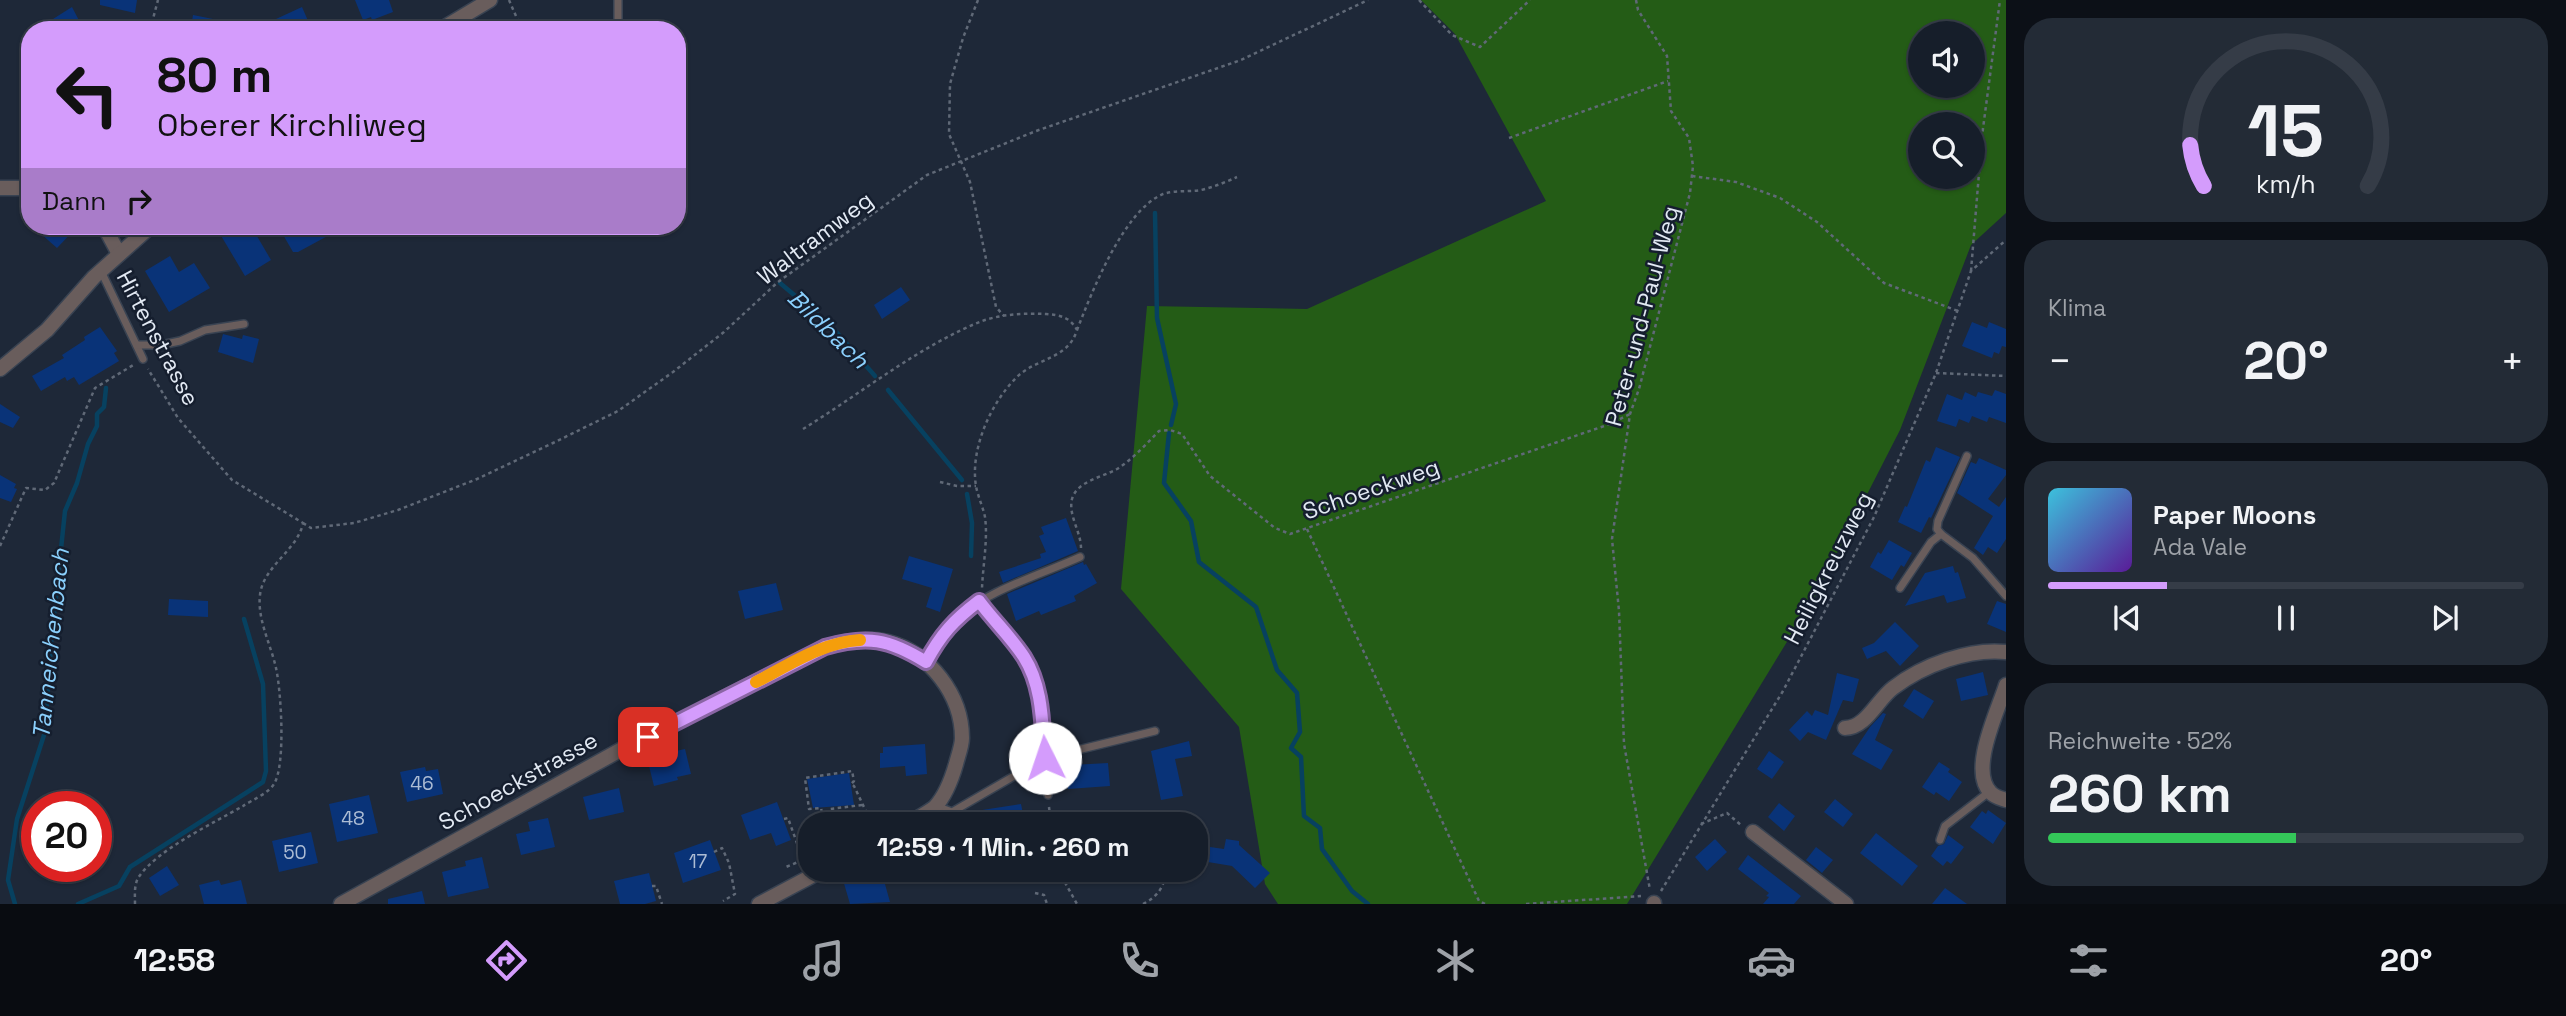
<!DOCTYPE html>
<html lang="de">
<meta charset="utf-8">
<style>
:root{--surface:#161e2a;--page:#232b36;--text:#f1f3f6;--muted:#9ea2a8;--line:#353c47;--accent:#d49cfc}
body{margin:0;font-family:"Space Grotesk",sans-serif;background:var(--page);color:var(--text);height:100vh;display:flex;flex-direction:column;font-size:26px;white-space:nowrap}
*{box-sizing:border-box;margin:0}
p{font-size:23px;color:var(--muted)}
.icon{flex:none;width:38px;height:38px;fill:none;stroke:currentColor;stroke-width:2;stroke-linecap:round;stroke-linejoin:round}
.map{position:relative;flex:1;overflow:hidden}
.side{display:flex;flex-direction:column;gap:18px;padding:18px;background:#0c1017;width:560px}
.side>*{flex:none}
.guide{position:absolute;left:21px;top:21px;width:665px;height:214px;border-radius:28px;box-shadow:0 2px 5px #0004,0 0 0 2px var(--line);background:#d49cfc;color:#111;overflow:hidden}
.fabs{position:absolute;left:1908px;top:21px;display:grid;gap:14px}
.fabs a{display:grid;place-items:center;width:77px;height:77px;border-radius:50%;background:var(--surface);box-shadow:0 2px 5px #0004,0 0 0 2px var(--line);font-size:35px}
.speed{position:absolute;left:21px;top:791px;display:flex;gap:14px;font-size:35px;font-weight:700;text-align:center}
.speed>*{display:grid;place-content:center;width:91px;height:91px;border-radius:50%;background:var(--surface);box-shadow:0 2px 5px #0004,0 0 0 2px var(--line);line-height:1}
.speed .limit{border:10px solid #d22;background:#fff;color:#111}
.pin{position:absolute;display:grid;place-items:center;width:60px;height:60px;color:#fff;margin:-30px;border-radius:14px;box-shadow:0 4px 10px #0006}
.me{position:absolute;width:77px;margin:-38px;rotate:356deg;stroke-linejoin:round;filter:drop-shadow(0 0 5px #0008)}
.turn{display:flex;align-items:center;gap:24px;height:147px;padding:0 21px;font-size:32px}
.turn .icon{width:91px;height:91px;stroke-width:2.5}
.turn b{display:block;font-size:49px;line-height:60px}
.then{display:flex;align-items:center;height:66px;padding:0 21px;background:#0003;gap:14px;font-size:26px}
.big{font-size:52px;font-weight:600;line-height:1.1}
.side .card{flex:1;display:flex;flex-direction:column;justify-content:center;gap:10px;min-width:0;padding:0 24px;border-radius:28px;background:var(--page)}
.side .dial{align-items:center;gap:0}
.dial svg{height:182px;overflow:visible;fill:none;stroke:var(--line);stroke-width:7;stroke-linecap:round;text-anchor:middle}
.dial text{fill:var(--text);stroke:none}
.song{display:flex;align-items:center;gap:21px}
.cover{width:84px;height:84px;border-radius:10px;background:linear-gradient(135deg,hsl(190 70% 55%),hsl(270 70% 35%))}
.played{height:7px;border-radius:4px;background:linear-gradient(90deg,var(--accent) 25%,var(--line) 25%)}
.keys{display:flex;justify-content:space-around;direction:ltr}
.heat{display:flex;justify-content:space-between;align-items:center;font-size:38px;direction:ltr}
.charge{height:10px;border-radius:5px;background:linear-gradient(90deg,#34c759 52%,var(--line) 0)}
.trip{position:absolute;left:798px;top:812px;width:410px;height:70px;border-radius:28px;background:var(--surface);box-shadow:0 2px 5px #0004,0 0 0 2px var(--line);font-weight:600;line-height:70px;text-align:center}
.dock{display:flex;height:112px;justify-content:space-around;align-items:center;background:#090c11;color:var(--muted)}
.dock .icon{width:49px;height:49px}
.dock .current{color:var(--accent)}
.dock b{font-size:32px;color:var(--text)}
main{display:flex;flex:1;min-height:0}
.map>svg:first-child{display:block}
.green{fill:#245c16;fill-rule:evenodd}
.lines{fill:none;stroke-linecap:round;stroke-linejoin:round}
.stream{stroke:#074160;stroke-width:4.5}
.building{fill:#093378}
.lane-casing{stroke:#394352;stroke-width:10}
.street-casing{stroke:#394352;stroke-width:17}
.path{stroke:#606977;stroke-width:2.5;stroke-dasharray:3.5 3.5;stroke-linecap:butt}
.lane{stroke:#695d5c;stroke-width:7}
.street{stroke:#695d5c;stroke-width:14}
.route-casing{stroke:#8a65a4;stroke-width:18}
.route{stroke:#d49cfc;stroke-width:12}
.slow{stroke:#f59e0b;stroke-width:12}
.labels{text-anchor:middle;stroke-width:5;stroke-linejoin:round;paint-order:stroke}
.number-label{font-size:19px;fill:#acbcd4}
.street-label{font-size:23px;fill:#e2e9f3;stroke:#151e2e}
.water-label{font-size:24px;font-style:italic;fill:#8bd0fd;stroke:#151e2e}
</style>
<main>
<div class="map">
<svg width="2006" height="904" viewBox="0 0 2006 904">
<rect width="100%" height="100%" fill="#1e2838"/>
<!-- green -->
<path class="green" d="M1421,0H2006V213L1971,245L1900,430L1815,596L1627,904H1278L1265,884L1239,727L1121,589L1147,306L1307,309L1546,201L1455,34ZM1920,33H1972V86H1920ZM1920,124H1972V177H1920Z"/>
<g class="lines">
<!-- stream -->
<g class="stream">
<path d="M1155,213L1157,318L1176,404L1171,425"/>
<path d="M780,283L831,326L875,376"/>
<path d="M888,390L962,480"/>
<path d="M1169,433L1164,483L1191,521L1199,562L1256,607L1277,670L1297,693L1300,732L1291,748L1301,757L1304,816L1320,828L1322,849L1352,891L1368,904"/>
<path d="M967,494L972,523L971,556"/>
<path d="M15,904L8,880L17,819L45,732L51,644L65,511L77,483L88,444L97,426V414L104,407L106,388"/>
<path d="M78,904L119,886L130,867L263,782L266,771L263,684L244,619"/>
</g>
</g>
<!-- building -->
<g class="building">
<path d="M100,0H137L135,13L100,5Z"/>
<path d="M355,0H389L393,12L372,20L371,17L363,20Z"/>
<path d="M72,7L84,30H59L53,19Z"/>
<path d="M302,7L312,30H281L276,19Z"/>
<path d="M193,15L238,24L237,30H204L191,27Z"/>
<path d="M45,226H78L57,248L40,233Z"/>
<path d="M234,226H251L271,260L245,276L220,234Z"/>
<path d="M278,226H346L298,252H293Z"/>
<path d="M170,256L179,272L194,263L210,288L169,312L145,271Z"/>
<path d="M901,287L910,300L882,319L874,305Z"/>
<path d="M1972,322L1987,328L1989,322L2006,329V347L2002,346L1999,354L1994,352L1992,358L1962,346Z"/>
<path d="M100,327L117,351L114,353L119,361L79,385L74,377L67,381L65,377L41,391L32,376L64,358L62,355L85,340L84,337Z"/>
<path d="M223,334L242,339L243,335L259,339L253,363L218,352Z"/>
<path d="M1995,390L2006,394V423L1989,417L1987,422L1972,416L1969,423L1959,419L1956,427L1937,421L1947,394L1962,400L1965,392L1976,397L1978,392L1992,396Z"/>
<path d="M0,404L20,417L13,428L0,422Z"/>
<path d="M1936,447L1960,457L1931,518L1929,517L1921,533L1898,522L1905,506L1907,507L1926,460L1930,462Z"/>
<path d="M1979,458L2006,470V475L1988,499L1999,507L2006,497V539L1997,553L1988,547L1983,555L1974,548L1993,516L1957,493L1971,462L1976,464Z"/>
<path d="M0,475L16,484L14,488L17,489L11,502L0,498Z"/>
<path d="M1066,518L1078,551L1003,583L999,572L1041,558L1040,554L1046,552L1039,536L1044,534L1041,527Z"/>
<path d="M1889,540L1912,553L1904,567L1901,565L1892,580L1870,567L1878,552L1881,554Z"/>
<path d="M909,556L953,569L940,612L926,607L932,588L902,579Z"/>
<path d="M1083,562L1084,565L1086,564L1097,583L1074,596L1076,601L1041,615L1039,611L1016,621L1007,594Z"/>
<path d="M1953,566L1955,573L1958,572L1966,598L1947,603L1944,595L1905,606L1925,573Z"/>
<path d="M776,583L783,610L745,619L738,591Z"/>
<path d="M169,599L208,601V617L168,615Z"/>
<path d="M1997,601L2006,604V632L1987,624Z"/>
<path d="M1895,622L1919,646L1900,666L1886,651L1867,659L1862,648L1874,643Z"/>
<path d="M1983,672L1988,695L1961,701L1956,679Z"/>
<path d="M1837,673L1859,679L1853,702L1843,700L1826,740L1808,732L1800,741L1789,730L1807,711L1812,716L1815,710L1828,715Z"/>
<path d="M1914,689L1934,701L1923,719L1903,706Z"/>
<path d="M1883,713L1886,714L1875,740L1893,750L1881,770L1852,754L1870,727Z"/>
<path d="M1189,741L1192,756L1175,759L1183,796L1161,800L1151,751Z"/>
<path d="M925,744L927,774L906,776L905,766L880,768V753H883V747Z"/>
<path d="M685,749L691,774L677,777L678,780L654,786L648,762L667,758L666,753Z"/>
<path d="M1769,751L1784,762L1772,779L1757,769Z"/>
<path d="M1939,762L1950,769L1948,772L1962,782L1949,801L1936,792L1934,795L1922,787Z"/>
<path d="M1108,763L1110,786L1068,789L1066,769L1072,768V765Z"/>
<path d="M425,767L426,771L438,769L443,794L407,802L400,772Z"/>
<path d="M849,773L854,805L813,808L807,779Z"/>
<path d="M619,788L624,812L589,820L583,797Z"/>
<path d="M369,795L378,833L337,842L329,804Z"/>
<path d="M1835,799L1853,814L1843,827L1824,812Z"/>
<path d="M777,802L791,840L776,846L771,833L750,840L741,815Z"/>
<path d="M1779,803L1795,816L1784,831L1768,817Z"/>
<path d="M1021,804L1025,824H984L982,810Z"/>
<path d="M1988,810L2006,823L1993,844L1970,827L1982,811L1986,814Z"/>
<path d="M548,818L555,847L521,855L516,834L530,831L528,822Z"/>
<path d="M311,832L318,863L279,872L272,841Z"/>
<path d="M1876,833L1918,866L1902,886L1860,853Z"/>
<path d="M1948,835L1964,847L1951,864L1947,861L1943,866L1931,856L1938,846L1944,844Z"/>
<path d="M1226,839L1239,841V845L1270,873L1255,888L1232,866L1208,862L1210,847L1224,849Z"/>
<path d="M1715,839L1727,852L1707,871L1695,857Z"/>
<path d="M710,840L721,870L683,883L674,853Z"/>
<path d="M1816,847L1833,860L1822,873L1806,860Z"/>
<path d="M1748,855L1801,896L1794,904H1763L1769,897L1766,896L1769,893L1738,869Z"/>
<path d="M482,857L489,888L448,897L442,872L466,866L465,861Z"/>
<path d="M167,866L179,885L160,896L149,878Z"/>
<path d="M881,870L890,902L850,904L843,880Z"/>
<path d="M1138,870H1162V881L1138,883Z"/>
<path d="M649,873L656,901L645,904H620L614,881Z"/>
<path d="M219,880L221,885L241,880L247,904H204L199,885Z"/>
<path d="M1945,888L1967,904H1932Z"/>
<path d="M422,891L425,904H388V899Z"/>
</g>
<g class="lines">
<defs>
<g id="lane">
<path d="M618,30V0"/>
<path d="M101,271L143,359"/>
<path d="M137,345H161L180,341L205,330L244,324"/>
<path d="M1967,456L1938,521L1937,529L1941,534L1973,558L2006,596"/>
<path d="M1900,588L1931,542L1941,534"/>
<path d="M979,601C994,622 1014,639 1026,661C1047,700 1044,752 1048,795"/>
<path d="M926,662C934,648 941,633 953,621C985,591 1040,575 1080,557"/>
<path d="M936,806L952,812L1045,758L1155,731"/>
<path d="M1940,840L1945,826L1989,792"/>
</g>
<g id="street">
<path d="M440,30L490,0"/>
<path d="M0,188H30"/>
<path d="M104,226L119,254"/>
<path d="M0,369L47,330L94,277L151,226"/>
<path d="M2006,685C1998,711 1968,771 1991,793C1995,797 2000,798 2006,800"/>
<path d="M1845,728C1866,728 1877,700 1893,688C1923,665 1969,648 2006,652"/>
<path d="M1753,832L1846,904"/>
<path d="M341,904L624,748L825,647C845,641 867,637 888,642C930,653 962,695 962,738C962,746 958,756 956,764C952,778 945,796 935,807C927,813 916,819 908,824"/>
<path d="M759,904L823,870"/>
<path d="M1654,904V903"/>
</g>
</defs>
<!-- lane casing -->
<use href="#lane" class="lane-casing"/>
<!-- street casing -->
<use href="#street" class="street-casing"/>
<!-- path -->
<g class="path">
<path d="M509,0L522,30"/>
<path d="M978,0L963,38L950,84L949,134L970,182L996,307L1004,316"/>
<path d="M1419,0L1452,35L1480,47L1530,0"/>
<path d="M1636,0L1638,10L1667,56L1671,111L1689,138L1693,166L1690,193L1639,389L1630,414L1612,539L1619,611L1624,744L1650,890"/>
<path d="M150,30L158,0"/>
<path d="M1509,138L1668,81"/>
<path d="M1692,176L1736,182L1780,198L1817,222L1884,283L1958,311"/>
<path d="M1971,271L1982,136L2000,0"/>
<path d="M1077,330C1092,292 1123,211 1163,194C1175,190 1189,192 1201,190C1214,187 1226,182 1237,177"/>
<path d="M1936,373L2006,376"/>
<path d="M803,429C860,394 921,345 982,321C1002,314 1025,313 1046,314C1060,315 1070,317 1077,330C1068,360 1035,358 1016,378C990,404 970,450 976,486C978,497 983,507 985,517C988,539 983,565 982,588"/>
<path d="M940,482L957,486H976"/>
<path d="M303,523L311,528L354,523L398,510L477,479L553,443L618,411L673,372L724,332L778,282L927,175L1036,131L1241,60L1368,0"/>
<path d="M1307,529L1479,901L1485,904"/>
<path d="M0,546L26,488L45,490L54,483L95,388L135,364"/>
<path d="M1081,548C1081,532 1068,515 1072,499C1077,481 1103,477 1117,469C1133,459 1146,444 1159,431L1170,430L1182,434L1210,476L1275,528L1290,534L1610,424L1630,414"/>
<path d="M862,805L830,809L831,818L823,819L821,808L809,809L805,778L852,771L854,781L851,784L854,786L872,824"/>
<path d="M1049,807L1051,824"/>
<path d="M784,819L788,818L803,860L786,867"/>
<path d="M1701,824L1727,813L1742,826"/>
<path d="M714,852L722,848L729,863L735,894L723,901"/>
<path d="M1058,870L1077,904"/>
<path d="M652,886H656L662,904"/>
<path d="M1661,891L1783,691L1874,517L1936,373L1971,271L2006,240"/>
<path d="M1035,893L1044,895L1047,904"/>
<path d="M135,904C135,895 134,886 138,878C156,850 214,823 243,806C252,800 269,793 274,784C286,765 281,690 276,668C271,645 257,619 260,595C263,566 298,550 303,523L232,480L178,418L148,369"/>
<path d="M1143,904C1157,897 1166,886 1165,870"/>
<path d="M1526,904L1641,896"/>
</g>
<!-- lane -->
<use href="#lane" class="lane"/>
<!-- street -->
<use href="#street" class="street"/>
</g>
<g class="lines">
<defs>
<path id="route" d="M648,737L825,647C867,635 889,639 926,662C941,634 954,620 979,601C993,620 1011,637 1024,657C1043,687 1042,724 1045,758"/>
</defs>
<!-- route casing -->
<use href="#route" class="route-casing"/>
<!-- route -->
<use href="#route" class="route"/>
<!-- slow -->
<path class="slow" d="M756,682C789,665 823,642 860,640"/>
</g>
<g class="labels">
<!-- number labels -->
<g class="number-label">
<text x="422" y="790">46</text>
<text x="353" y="825">48</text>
<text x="295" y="859">50</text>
<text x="698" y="868">17</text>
</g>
<!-- street labels -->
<g class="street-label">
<text transform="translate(815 238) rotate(-37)" y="8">Waltramweg</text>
<text transform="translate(1642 316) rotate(-75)" y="8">Peter-und-Paul-Weg</text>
<text transform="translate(158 338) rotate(62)" y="8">Hirtenstrasse</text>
<text transform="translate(1371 489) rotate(-19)" y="8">Schoeckweg</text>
<text transform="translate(1828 568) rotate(-63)" y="8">Heiligkreuzweg</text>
<text transform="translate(518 781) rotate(-29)" y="8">Schoeckstrasse</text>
</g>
<!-- water labels -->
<g class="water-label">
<text transform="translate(828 329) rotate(44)" y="8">Bildbach</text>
<text transform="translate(51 644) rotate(-84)" y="8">Tanneichenbach</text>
</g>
</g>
</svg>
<div class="fabs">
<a><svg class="icon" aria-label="sound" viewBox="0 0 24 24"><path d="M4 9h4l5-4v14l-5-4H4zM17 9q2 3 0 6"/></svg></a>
<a><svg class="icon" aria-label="search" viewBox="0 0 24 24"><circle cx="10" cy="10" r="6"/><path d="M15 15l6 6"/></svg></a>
</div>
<div class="speed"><div class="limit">20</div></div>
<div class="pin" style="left:648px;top:737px;background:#d93025"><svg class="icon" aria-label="arrive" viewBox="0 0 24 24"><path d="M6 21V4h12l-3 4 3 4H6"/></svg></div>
<svg class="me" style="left:1045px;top:758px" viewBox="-20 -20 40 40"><circle r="19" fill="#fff"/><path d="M0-13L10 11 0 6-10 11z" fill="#d49cfc"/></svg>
<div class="trip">12:59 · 1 Min. · 260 m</div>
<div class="guide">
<div class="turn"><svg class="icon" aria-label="left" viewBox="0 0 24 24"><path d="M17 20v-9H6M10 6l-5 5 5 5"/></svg><div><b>80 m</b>Oberer Kirchliweg</div></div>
<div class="then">Dann<svg class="icon" aria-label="right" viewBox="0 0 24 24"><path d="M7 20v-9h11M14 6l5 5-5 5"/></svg></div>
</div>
</div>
<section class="side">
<div class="card dial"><svg viewBox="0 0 100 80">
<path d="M14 69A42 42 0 1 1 86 69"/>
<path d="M14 69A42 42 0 0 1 8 51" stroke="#d49cfc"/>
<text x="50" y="56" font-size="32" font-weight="700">15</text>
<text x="50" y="72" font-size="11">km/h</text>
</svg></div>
<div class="card"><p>Klima</p>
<div class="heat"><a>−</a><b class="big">20°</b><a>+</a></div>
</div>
<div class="card">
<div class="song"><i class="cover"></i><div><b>Paper Moons</b><p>Ada Vale</p></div></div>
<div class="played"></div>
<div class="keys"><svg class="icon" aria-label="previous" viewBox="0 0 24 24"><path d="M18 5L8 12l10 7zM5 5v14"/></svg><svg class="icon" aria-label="pause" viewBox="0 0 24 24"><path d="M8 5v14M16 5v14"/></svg><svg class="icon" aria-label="next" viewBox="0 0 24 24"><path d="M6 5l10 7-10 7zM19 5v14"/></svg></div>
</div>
<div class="card"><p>Reichweite · 52%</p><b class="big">260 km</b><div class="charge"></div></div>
</section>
</main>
<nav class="dock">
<b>12:58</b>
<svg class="icon current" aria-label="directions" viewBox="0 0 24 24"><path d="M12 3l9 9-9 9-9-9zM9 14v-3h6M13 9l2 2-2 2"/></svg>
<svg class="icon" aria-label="music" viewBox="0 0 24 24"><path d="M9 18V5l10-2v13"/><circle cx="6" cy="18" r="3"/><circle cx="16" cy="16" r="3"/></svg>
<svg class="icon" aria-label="phone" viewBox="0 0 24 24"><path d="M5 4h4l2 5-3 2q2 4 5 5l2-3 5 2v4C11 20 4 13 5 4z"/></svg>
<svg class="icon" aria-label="climate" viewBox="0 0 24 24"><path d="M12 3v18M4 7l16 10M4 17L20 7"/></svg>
<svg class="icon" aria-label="car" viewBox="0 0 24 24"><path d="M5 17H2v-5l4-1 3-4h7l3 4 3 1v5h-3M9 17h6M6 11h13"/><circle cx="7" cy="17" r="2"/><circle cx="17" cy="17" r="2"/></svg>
<svg class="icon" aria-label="filters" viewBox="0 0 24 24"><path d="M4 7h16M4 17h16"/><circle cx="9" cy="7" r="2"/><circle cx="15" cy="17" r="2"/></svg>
<b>20°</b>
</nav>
